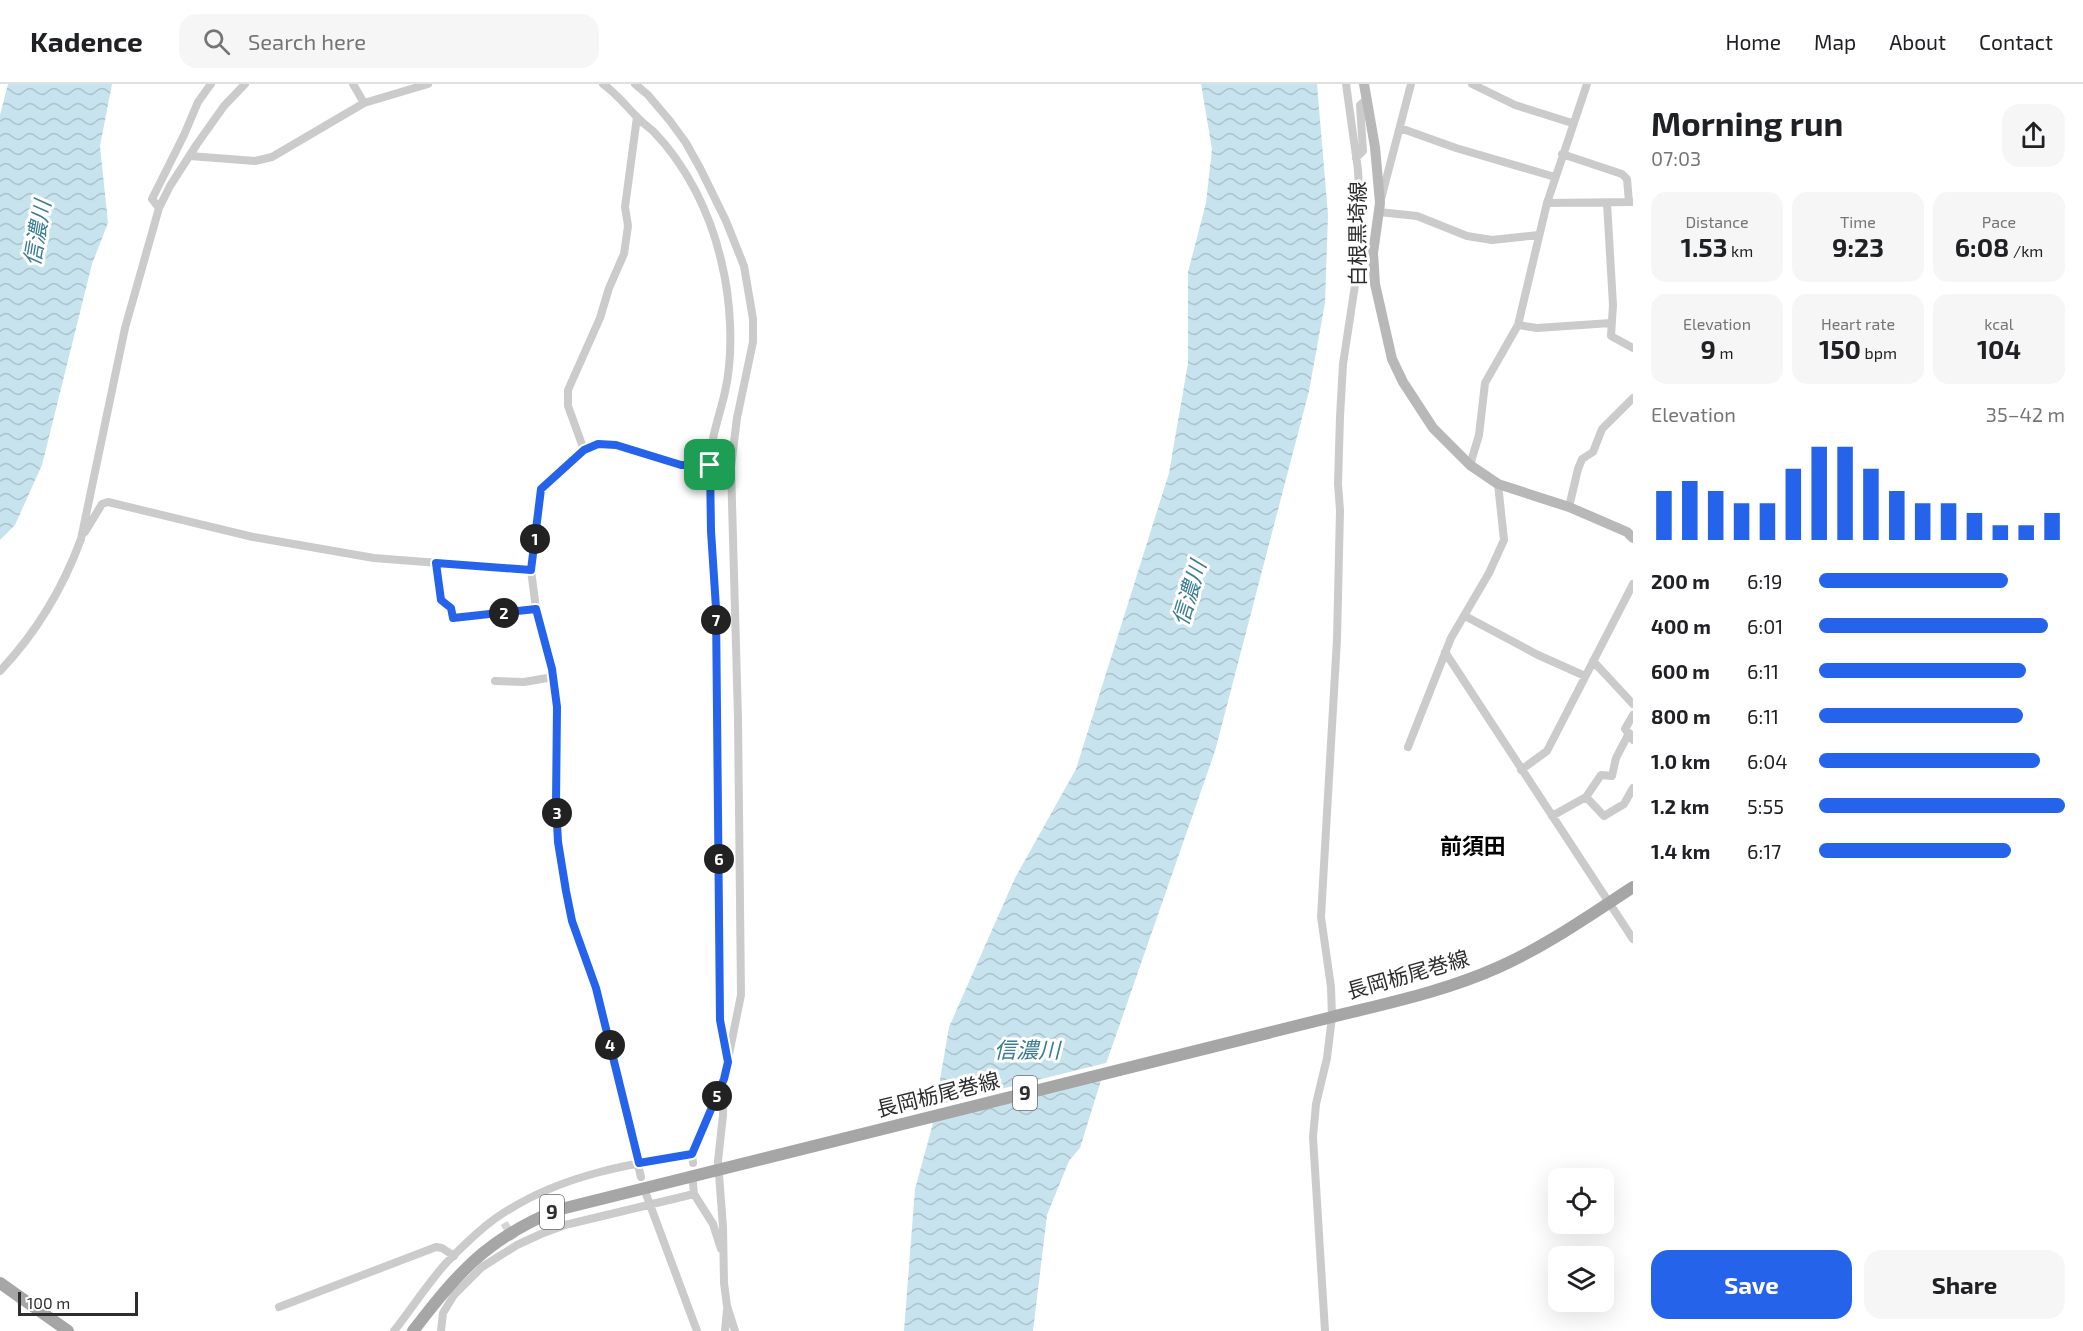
<!DOCTYPE html>
<meta charset="utf-8">
<style>
:root{--surface:#fff;--page:#f6f6f6;--text:#202124;--muted:#757577;--line:#e0e0e0;--accent:#2563eb}
body{margin:0;font-family:"Exo 2","Noto Sans JP",sans-serif;background:var(--page);color:var(--text);height:100vh;display:flex;flex-direction:column;font-size:22px;white-space:nowrap}
*{box-sizing:border-box;margin:0}
p{font-size:20px;color:var(--muted)}
.icon{flex:none;width:33px;height:33px;fill:none;stroke:currentColor;stroke-width:2;stroke-linecap:round;stroke-linejoin:round}
.map{position:relative;flex:1;overflow:hidden}
.sheet{display:flex;flex-direction:column;background:var(--surface);width:450px}
.sheet>*{flex:none}
.controls{position:absolute;left:1548px;top:1084px;display:grid;gap:12px}
.controls a{display:grid;place-items:center;width:66px;height:66px;border-radius:12px;background:var(--surface);box-shadow:0 6px 24px #0002;font-size:30px}
.scale{position:absolute;left:18px;bottom:15px;width:120px;box-sizing:border-box;padding-left:6px;border:3px solid #2e2e2e;border-top:0;font-size:16px;line-height:21px;white-space:nowrap;color:#2e2e2e;-webkit-text-stroke:4px #fff;paint-order:stroke}
.pin{position:absolute;display:grid;place-items:center;width:51px;height:51px;color:#fff;margin:-26px;border-radius:12px;box-shadow:0 3px 9px #0006}
.km{position:absolute;width:30px;height:30px;margin:-15px;border-radius:50%;background:#222;color:#fff;font-size:16px;line-height:30px;text-align:center}
.round{display:grid;place-items:center;flex:none;width:63px;height:63px;border-radius:18px;background:var(--page)}
.headline{display:flex;align-items:center;justify-content:space-between;height:102px;padding:0 18px}
h1{font-size:33px;font-weight:700;line-height:45px}
.metrics{display:grid;grid-template-columns:repeat(3,1fr);gap:9px;height:102px;padding:6px 18px}
.metrics div{display:grid;align-content:center;border-radius:15px;background:var(--page);text-align:center}
.metrics b{font-size:26px;font-weight:700}
.metrics small{font-size:16px;font-weight:400}
.metrics p{font-size:16px}
.chart{height:168px;padding:12px 18px}
.chart p{display:flex;justify-content:space-between}
.chart svg{width:100%;height:108px;margin-top:6px;stroke:var(--accent);stroke-width:6}
.action{display:flex;gap:12px;margin-top:auto;padding:12px 18px}
.action a{flex:1;height:69px;border-radius:18px;background:var(--accent);color:#fff;font-size:24px;font-weight:700;line-height:69px;text-align:center}
.action a+a{background:var(--page);color:var(--text)}
ul{padding:0 18px;list-style:none;font-size:20px}
li{display:grid;grid-template-columns:96px 72px 1fr;align-items:center;height:45px}
li i{height:15px;border-radius:8px;background:var(--accent)}
header{display:flex;align-items:center;gap:36px;box-sizing:border-box;height:84px;padding:0 30px;background:var(--surface);border-bottom:2px solid var(--line)}
header strong{font-size:28px}
nav{display:flex;gap:33px;margin-inline-start:auto;font-size:21px}
.search{width:420px;height:54px;background:var(--page);display:flex;align-items:center;gap:15px;box-sizing:border-box;padding:0 21px;border-radius:18px;color:var(--muted);font-size:22px}
main{display:flex;flex:1;min-height:0}
.map>svg:first-child{display:block}
.water{fill:url(#water-waves)}
.pier{fill:#fff}
.lines{fill:none;stroke-linecap:round;stroke-linejoin:round}
.street-tunnel{stroke:#d5d5d5;stroke-width:8;stroke-dasharray:8 4;stroke-linecap:butt}
.street{stroke:#cbcbcb;stroke-width:8}
.secondary{stroke:#b8b8b8;stroke-width:10}
.primary{stroke:#a6a6a6;stroke-width:12}
.route-casing{stroke:#fff;stroke-width:12}
.route{stroke:#2563eb;stroke-width:8}
.labels{text-anchor:middle;stroke-width:6;stroke-linejoin:round;paint-order:stroke}
.shield{fill:#fff;stroke:#6d6d6d;stroke-width:1.5}
.shield-label{font-size:20px;font-weight:bold;fill:#2e2e2e}
.street-label{font-size:21px;fill:#2e2e2e;stroke:#fff}
.water-label{font-size:22px;font-style:italic;fill:#3a7d93;stroke:#fff}
.neighbourhood-label{font-size:22px;font-weight:bold;fill:#000;stroke:#fff}
</style>
<header>
<strong>Kadence</strong>
<div class="search"><svg class="icon" aria-label="search" viewBox="0 0 24 24"><circle cx="10" cy="10" r="6"/><path d="M15 15l6 6"/></svg>Search here</div>
<nav><a>Home</a><a>Map</a><a>About</a><a>Contact</a></nav>
</header>
<main>
<div class="map">
<svg width="1633" height="1247" viewBox="0 0 1633 1247">
<defs>
<pattern id="water-waves" width="16" height="10" patternUnits="userSpaceOnUse" patternTransform="scale(1.5)"><rect width="16" height="10" fill="#c7e3ed"/><path d="M0 5q4-4 8 0t8 0" fill="none" stroke="#abc3cc"/></pattern>
</defs>
<rect width="100%" height="100%" fill="#fff"/>
<!-- water -->
<path class="water" d="M8 0H112L100 62 108 139 92 180 42 381 15 441 0 456V31Z
M1201 0H1317L1328 131 1325 219 1309 307 1215 667 1107 977 1080 1064 1069 1077 1047 1131 1033 1247H904L915 1105 932 1043 949 943 1015 794 1076 685 1169 389 1188 279V188L1206 119 1212 65Z"/>
<!-- pier -->
<path class="pier" d="M1110 978 1105 994 930 1038 933 1022Z"/>
<g class="lines">
<!-- street-tunnel -->
<path class="street-tunnel" d="M504 1139 514 1155"/>
<!-- street -->
<path class="street" d="M353 0 364 19
M603 0C617 10 626 22 638 34 643 39 648 43 653 47 687 82 710 129 721 176 731 216 734 268 725 308 719 334 711 352 710 380 708 429 715 478 716 527 718 664 719 800 720 936L727 973
M635 0 648 11 670 37 686 59 701 86 726 137 744 182 753 235V258L737 334 731 383 738 634 741 911 724 995 723 1031 718 1077 723 1143 724 1199 727 1222 735 1247
M1472 0 1515 21 1572 39
M1400 44 1456 64 1555 93
M1562 70 1622 90 1627 95 1629 118
M190 72 255 77 272 73 364 19 428 0
M1356 74 1363 67 1360 21 1367 15
M1381 115 1411 0
M1547 119 1632 118
M1607 119 1613 221 1611 252 1633 264
M159 124 152 115 184 51 198 18 211 0
M1379 128 1417 132 1467 152 1492 156 1539 151
M1518 241 1537 244 1611 239
M584 366 568 322V306L600 234 609 204 624 170 628 142 625 123 637 33
M1470 381 1479 351 1485 299 1518 241 1547 119 1587 0
M1569 423 1578 385 1582 375 1593 368 1602 345 1633 314
M85 448 102 420 108 418 253 453 374 474 531 486
M436 479 441 516 451 524 453 534 536 525
M1465 532 1538 571 1585 592
M1445 568 1633 855
M1593 577 1633 620
M0 587C36 549 63 504 81 455L125 244 159 124 170 102 197 60 224 22 245 0
M495 597 524 598 553 593
M1633 631 1625 645 1633 656
M1408 663 1451 554 1489 489 1504 456 1498 400
M1521 686 1547 667 1633 500
M1586 713 1604 732 1624 720 1633 704
M1552 732 1586 713 1601 691 1612 692 1616 674 1629 649
M693 1079 692 1070 722 999
M641 1093 596 904 572 837 558 758 556 720 557 623 552 585 536 525 531 486 541 405 584 366 598 360 616 361 681 381H710
M693 1099 694 1110 713 1140 721 1165
M646 1110 697 1247
M279 1223 436 1163 442 1164 454 1172
M394 1247C412 1224 428 1199 447 1178 466 1159 487 1138 510 1125 565 1091 629 1080 692 1070
M441 1247 443 1229 454 1211 482 1183 517 1161 541 1150 565 1141 694 1110
M725 1247 727 1226
M1325 1247 1313 1053 1316 1020 1327 974 1332 933 1331 903 1321 833 1337 555 1340 426 1338 400 1340 333 1343 280 1362 155 1358 86 1346 0"/>
<!-- secondary -->
<path class="secondary" d="M1364 0 1375 63 1380 119 1373 169 1375 200 1392 275 1403 298 1433 344 1470 381 1498 400 1569 423 1627 448 1633 454"/>
<!-- primary -->
<path class="primary" d="M0 1199 68 1247
M413 1247C458 1189 486 1155 557 1126L1332 933C1388 919 1446 907 1499 883 1546 862 1590 831 1633 803"/>
</g>
<g class="lines">
<defs>
<path id="route" d="M598 360 616 361 681 381H710L711 447 716 524 720 936 728 978 724 995 692 1070 639 1079 596 904 572 837 566 807 558 758 556 720 557 623 552 585 536 525 453 534 451 524 441 516 436 479 531 486 541 405 584 366Z"/>
</defs>
<!-- route casing -->
<use href="#route" class="route-casing"/>
<!-- route -->
<use href="#route" class="route"/>
</g>
<g class="labels">
<!-- shield labels -->
<g class="shield">
<rect x="1013" y="992" width="24" height="34" rx="4.5"/>
<rect x="540" y="1111" width="24" height="34" rx="4.5"/>
</g>
<g class="shield-label">
<text x="1025" y="1016">9</text>
<text x="552" y="1135">9</text>
</g>
<!-- street labels -->
<g class="street-label">
<text transform="translate(1358 150) rotate(-90)" y="7">白根黒埼線</text>
<text transform="translate(1408 891) rotate(-16)" y="7">長岡栃尾巻線</text>
<text transform="translate(938 1011) rotate(-14)" y="7">長岡栃尾巻線</text>
</g>
<!-- water labels -->
<g class="water-label">
<text transform="translate(37 149) rotate(-80)" y="8">信濃川</text>
<text transform="translate(1189 509) rotate(-73)" y="8">信濃川</text>
<text x="1027" y="974">信濃川</text>
</g>
<!-- neighbourhood labels -->
<g class="neighbourhood-label">
<text x="1473" y="770">前須田</text>
</g>
</g>
</svg>
<div class="controls">
<a><svg class="icon" aria-label="locate" viewBox="0 0 24 24"><circle cx="12" cy="12" r="6"/><path d="M12 2v4M12 18v4M2 12h4M18 12h4"/></svg></a>
<a><svg class="icon" aria-label="layers" viewBox="0 0 24 24"><path d="M12 4l9 5-9 5-9-5zM3 14l9 5 9-5"/></svg></a>
</div>
<div class="scale">100 m</div>
<div class="pin" style="left:710px;top:381px;background:#1e9e55"><svg class="icon" aria-label="arrive" viewBox="0 0 24 24"><path d="M6 21V4h12l-3 4 3 4H6"/></svg></div>
<b class="km" style="left:535px;top:455px">1</b>
<b class="km" style="left:504px;top:529px">2</b>
<b class="km" style="left:557px;top:729px">3</b>
<b class="km" style="left:610px;top:961px">4</b>
<b class="km" style="left:717px;top:1012px">5</b>
<b class="km" style="left:719px;top:775px">6</b>
<b class="km" style="left:716px;top:536px">7</b>
</div>
<section class="sheet">
<div class="headline"><div><h1>Morning run</h1><p>07:03</p></div><a class="round"><svg class="icon" aria-label="share" viewBox="0 0 24 24"><path d="M12 15V3M7 8l5-5 5 5M5 13v7h14v-7"/></svg></a></div>
<div class="metrics">
<div><p>Distance</p><b>1.53<small> km</small></b></div>
<div><p>Time</p><b>9:23</b></div>
<div><p>Pace</p><b>6:08<small> /km</small></b></div>
</div>
<div class="metrics">
<div><p>Elevation</p><b>9<small> m</small></b></div>
<div><p>Heart rate</p><b>150<small> bpm</small></b></div>
<div><p>kcal</p><b>104</b></div>
</div>
<div class="chart"><p><span>Elevation</span>35–42 m</p>
<svg viewBox="0 0 160 44" preserveAspectRatio="none"><path d="M5 44V24M15 44V20M25 44V24M35 44V29M45 44V29M55 44V15M65 44V6M75 44V6M85 44V15M95 44V24M105 44V29M115 44V29M125 44V33M135 44V38M145 44V38M155 44V33"/></svg>
</div>
<ul>
<li><b>200 m</b>6:19<i style="width:77%"></i></li>
<li><b>400 m</b>6:01<i style="width:93%"></i></li>
<li><b>600 m</b>6:11<i style="width:84%"></i></li>
<li><b>800 m</b>6:11<i style="width:83%"></i></li>
<li><b>1.0 km</b>6:04<i style="width:90%"></i></li>
<li><b>1.2 km</b>5:55<i style="width:100%"></i></li>
<li><b>1.4 km</b>6:17<i style="width:78%"></i></li>
</ul>
<div class="action"><a>Save</a><a>Share</a></div>
</section>
</main>
